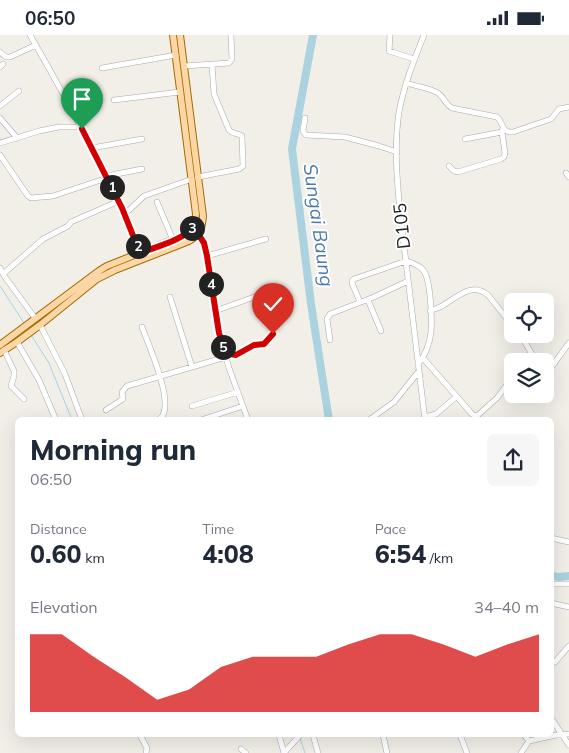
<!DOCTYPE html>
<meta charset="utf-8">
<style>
:root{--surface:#fff;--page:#f6f6f7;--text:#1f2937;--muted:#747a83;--accent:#d40000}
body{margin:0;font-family:Mulish,sans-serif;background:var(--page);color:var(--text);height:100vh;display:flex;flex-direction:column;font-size:19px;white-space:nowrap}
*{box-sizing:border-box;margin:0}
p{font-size:16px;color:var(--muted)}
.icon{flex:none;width:28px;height:28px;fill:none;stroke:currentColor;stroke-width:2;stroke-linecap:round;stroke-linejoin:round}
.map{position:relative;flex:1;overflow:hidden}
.details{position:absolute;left:15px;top:382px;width:539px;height:320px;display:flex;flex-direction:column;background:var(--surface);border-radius:8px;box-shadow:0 5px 20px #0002}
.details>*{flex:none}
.fabs{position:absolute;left:504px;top:258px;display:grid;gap:10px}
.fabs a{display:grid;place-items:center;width:50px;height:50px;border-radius:8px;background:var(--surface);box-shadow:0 5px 20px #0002;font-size:25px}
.pin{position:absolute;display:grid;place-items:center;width:42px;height:42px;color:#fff;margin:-51px -21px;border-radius:50% 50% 50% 0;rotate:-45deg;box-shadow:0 0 5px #0007}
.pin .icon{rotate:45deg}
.km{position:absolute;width:25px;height:25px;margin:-12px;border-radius:50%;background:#222;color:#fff;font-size:14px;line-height:25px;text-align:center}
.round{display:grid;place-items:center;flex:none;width:52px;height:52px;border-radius:8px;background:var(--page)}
.overview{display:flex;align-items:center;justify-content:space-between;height:85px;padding:0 15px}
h1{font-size:28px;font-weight:800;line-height:38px}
.stats{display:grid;grid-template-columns:repeat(3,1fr);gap:8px;height:85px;padding:5px 15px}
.stats div{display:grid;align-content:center}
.stats b{font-size:25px;font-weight:800}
.stats small{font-size:14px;font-weight:400}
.stats p{font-size:14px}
.chart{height:140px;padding:10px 15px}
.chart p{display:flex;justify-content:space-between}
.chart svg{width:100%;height:90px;margin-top:5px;fill:var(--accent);opacity:.7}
.status{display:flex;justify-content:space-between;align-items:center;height:35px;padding:0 25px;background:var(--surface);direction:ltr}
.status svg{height:14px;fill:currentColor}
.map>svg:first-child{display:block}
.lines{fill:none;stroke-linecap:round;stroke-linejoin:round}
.stream{stroke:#aad3df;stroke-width:1}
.river{stroke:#aad3df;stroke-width:8}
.minor-casing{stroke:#a9a9a9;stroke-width:6}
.major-casing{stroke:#a06b00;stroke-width:8}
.minor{stroke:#fff;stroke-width:5}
.major{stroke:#fcd6a4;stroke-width:6}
.route-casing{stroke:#fff;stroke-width:10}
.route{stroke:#d40000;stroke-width:6}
.labels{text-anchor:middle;stroke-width:4;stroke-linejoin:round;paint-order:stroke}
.street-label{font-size:18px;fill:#222;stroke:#fff}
.water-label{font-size:19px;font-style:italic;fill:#4a7aab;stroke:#fff}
</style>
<div class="status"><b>06:50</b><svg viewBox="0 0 49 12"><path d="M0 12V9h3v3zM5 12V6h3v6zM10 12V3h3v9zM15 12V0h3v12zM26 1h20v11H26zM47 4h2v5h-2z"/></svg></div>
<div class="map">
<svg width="569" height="718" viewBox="0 0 569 718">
<rect width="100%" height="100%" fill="#f2efe9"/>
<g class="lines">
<!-- stream -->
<path class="stream" d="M0 251 24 288
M31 300 49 328 72 385
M300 703 305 718"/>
<!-- river -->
<path class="river" d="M313 0 292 114 311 269 329 385
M551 540 558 542 569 541"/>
<defs>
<path id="minor" d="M30 0C53 40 75 80 96 121 112 153 128 184 140 218
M390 0 389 16 414 24
M424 0C414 25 404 50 399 77 394 110 397 145 400 177L425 385
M0 17 6 22H10L36 10
M184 31 229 28 232 24 231 0
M0 32 3 29
M102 33 176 20
M406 48C415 51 430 53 438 58 444 62 445 69 452 73L497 82C504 88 501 98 513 97L551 84 559 74 569 72
M114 65 180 57
M0 71 19 56
M0 83 17 103
M305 83 303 96 306 100 345 102 379 111 397 117
M465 104 502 97
M0 108 39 96 59 92H81
M92 113 142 104
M0 120 28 161 31 163 53 161 107 143
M449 131 454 136 458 137 501 124 504 122 505 118 502 97 503 93
M566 138 569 142
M106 141 142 134
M198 142 239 134 243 131 242 101C238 98 232 99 229 95L214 59 212 29
M157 167 173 205
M125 179 144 161 192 144
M197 196 204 208 207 221 219 298 229 333 248 385
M207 221 266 204
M0 233 5 242 35 283
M3 239 43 204 68 191 71 187 119 166
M170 262 192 332
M368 265 381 296
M360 267 352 248V246L354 244 406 226C412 228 419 230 423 235 431 244 432 284 431 297 430 308 425 321 418 329
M215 276 257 261 260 262
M430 276C434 274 438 273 442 271 456 263 472 246 488 260L512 290
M40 290 65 339 82 385
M142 292C149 311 172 362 163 380 162 383 160 383 158 385
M520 299 536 326
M330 305 327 284 330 279 374 262 408 246
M17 307 39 345 56 385
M4 315 14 336V341L11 351 24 364
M225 319 237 320 254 310 263 309 273 299
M423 323 472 379 475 381 478 380 497 363 512 343
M545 341 569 308
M192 371 238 357
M106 375 123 364 122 357 127 351 226 322
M425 382 436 379 456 362
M201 385 243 371
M369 385 394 367 419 336
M551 503 569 507
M551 549H569
M551 568 569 572
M555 627 569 611
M551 683 569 710
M140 700 147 713 146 718
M279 700 284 718
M313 700 318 718
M383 700 387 718
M460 700 467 718
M524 700 529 706 556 700 569 699
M241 714 246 718
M284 718 300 700
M521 718 529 706"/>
<path id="major" d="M0 310 99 236 107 231 185 200C193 194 196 188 196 179L173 0
M0 318 17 307 40 290 97 244 115 235 189 206C200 199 202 194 203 181L180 0"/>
</defs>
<!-- minor casing -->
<use href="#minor" class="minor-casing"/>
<!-- major casing -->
<use href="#major" class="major-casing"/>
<!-- minor -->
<use href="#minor" class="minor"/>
<!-- major -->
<use href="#major" class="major"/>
</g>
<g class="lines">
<defs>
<path id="route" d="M82 94 122 173 140 218C155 212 185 205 193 191L204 208 207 221 219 298 225 318 236 320 254 310 264 309 273 299"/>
</defs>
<!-- route casing -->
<use href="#route" class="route-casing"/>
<!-- route -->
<use href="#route" class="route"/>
</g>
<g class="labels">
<!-- street labels -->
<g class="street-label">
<text transform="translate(402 191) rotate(-96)" y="6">D105</text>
</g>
<!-- water labels -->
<g class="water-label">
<text transform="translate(319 190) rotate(82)" y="7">Sungai Baung</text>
</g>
</g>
</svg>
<div class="fabs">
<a><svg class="icon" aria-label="locate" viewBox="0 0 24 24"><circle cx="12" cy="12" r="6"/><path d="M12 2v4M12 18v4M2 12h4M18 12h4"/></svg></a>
<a><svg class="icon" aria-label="layers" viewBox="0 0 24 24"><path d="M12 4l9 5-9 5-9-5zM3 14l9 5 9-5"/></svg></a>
</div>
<div class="pin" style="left:82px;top:94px;background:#1e9e55"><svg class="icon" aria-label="arrive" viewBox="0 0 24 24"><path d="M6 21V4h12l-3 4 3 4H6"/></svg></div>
<div class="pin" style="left:273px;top:299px;background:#d93025"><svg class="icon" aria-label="check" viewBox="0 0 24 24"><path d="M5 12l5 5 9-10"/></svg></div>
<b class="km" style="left:112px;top:152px">1</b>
<b class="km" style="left:138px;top:211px">2</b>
<b class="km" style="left:192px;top:193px">3</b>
<b class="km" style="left:211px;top:249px">4</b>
<b class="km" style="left:223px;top:312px">5</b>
<section class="details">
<div class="overview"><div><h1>Morning run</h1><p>06:50</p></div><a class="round"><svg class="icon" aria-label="share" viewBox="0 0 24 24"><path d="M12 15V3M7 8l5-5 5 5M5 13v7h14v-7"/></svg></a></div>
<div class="stats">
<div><p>Distance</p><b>0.60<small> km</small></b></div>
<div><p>Time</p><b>4:08</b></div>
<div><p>Pace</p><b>6:54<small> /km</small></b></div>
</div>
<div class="chart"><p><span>Elevation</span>34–40 m</p>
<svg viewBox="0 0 160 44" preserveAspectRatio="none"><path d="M0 44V6L10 6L20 17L30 27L40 38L50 33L60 22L70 17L80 17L90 17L100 11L110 6L120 6L130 11L140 17L150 11L160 6V44z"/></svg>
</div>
</section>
</div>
